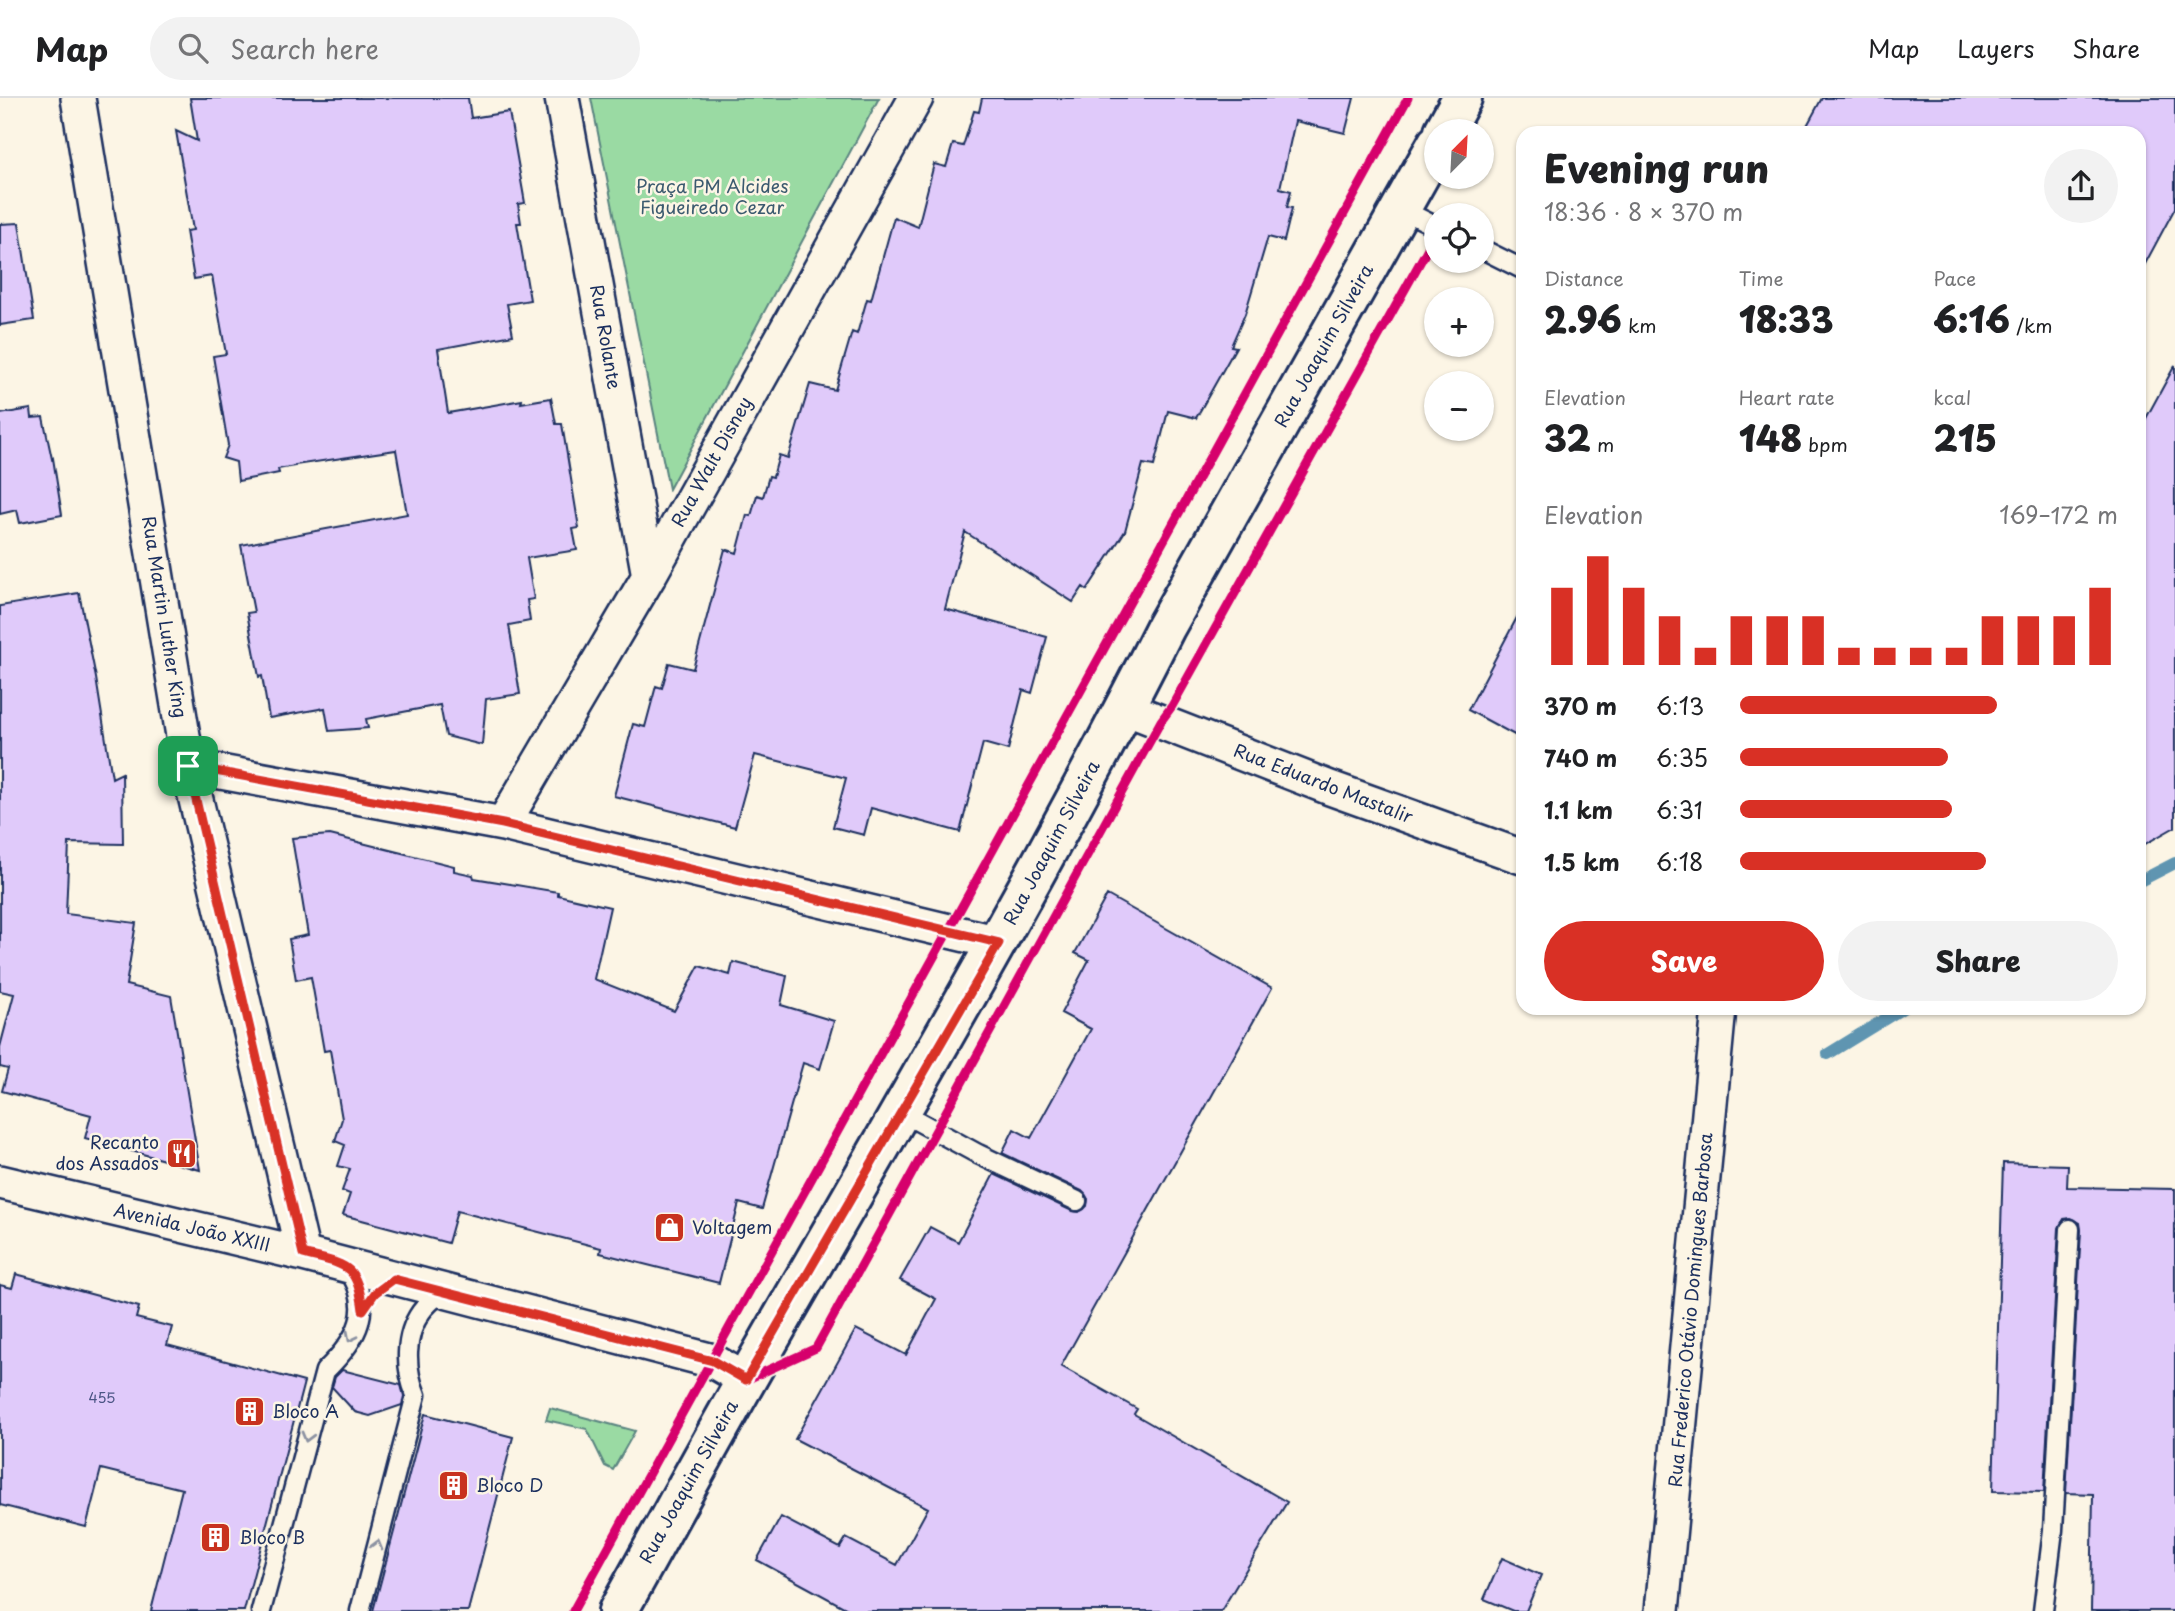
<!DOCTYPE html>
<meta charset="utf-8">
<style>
:root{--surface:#fff;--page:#f2f2f2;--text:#202124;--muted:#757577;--line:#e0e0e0;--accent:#d93025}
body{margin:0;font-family:"Playpen Sans",sans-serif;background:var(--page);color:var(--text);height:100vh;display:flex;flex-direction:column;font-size:26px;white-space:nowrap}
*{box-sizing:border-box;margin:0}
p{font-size:23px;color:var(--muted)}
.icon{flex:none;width:38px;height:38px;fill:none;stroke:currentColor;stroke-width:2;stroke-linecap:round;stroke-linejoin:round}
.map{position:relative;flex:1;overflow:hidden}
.drawer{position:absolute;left:1516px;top:28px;width:630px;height:889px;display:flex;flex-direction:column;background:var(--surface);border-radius:21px;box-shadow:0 2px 5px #0004}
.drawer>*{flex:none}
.needle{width:46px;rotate:24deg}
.controls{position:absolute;left:1424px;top:21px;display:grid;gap:14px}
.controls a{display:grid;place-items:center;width:70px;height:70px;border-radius:50%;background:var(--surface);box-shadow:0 2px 5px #0004;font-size:35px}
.pin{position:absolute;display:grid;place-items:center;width:60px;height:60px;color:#fff;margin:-30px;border-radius:14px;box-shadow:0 4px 10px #0006}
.round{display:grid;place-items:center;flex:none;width:74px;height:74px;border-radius:37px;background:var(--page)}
.head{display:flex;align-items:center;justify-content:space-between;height:119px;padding:0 28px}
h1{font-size:38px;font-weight:800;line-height:52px}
.stats{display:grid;grid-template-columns:repeat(3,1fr);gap:10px;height:119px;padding:7px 28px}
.stats div{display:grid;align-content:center}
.stats b{font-size:35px;font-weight:800}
.stats small{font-size:19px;font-weight:400}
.stats p{font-size:19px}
.chart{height:196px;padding:14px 28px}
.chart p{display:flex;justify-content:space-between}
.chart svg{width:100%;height:126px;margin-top:7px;stroke:var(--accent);stroke-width:6}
.primary-button{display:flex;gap:14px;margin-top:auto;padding:14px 28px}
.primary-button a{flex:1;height:80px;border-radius:42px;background:var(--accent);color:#fff;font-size:28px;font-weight:800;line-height:80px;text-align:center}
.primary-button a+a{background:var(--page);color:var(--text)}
ul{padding:0 28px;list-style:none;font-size:23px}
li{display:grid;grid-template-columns:112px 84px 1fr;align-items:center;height:52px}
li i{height:18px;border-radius:9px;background:var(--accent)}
header{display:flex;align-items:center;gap:42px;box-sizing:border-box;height:98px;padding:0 35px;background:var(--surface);border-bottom:2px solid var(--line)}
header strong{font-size:33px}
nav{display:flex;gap:38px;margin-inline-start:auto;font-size:24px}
.search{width:490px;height:63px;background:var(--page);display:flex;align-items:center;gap:18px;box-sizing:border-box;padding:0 24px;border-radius:38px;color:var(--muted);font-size:26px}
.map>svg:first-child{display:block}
.green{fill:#9adaa3;stroke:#5a8480;stroke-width:2}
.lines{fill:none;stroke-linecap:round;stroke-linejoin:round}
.stream{stroke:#5e95b1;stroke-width:12}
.building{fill:#e0cafa;stroke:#1b2f5e;stroke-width:2}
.service-casing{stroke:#1b2f5e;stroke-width:23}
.minor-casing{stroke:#1b2f5e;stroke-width:38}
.tertiary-casing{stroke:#1b2f5e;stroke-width:44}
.service{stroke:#fcf5e5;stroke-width:18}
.minor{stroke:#fcf5e5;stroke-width:33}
.tertiary{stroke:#fcf5e5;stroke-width:38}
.cycleway-casing{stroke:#fcf5e5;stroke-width:13}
.cycleway{stroke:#d6006c;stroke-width:9}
.oneway{stroke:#8c92a2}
.route-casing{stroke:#fff;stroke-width:14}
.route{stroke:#d93025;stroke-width:9}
.labels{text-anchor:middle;stroke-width:5;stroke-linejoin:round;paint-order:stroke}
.number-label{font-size:14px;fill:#4c5685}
.park-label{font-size:18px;fill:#3b5a6f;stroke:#fcf5e5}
.street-label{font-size:18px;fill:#1b2f5e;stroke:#fcf5e5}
.poi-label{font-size:18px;fill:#1b2f5e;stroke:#fcf5e5;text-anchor:start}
</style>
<header>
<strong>Map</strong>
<div class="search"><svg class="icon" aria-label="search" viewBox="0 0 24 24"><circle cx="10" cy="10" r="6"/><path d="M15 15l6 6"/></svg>Search here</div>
<nav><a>Map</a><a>Layers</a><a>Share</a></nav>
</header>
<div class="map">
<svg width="2175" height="1513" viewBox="0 0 2175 1513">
<rect width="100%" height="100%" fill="#fcf5e5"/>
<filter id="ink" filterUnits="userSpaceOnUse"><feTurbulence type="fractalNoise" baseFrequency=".0143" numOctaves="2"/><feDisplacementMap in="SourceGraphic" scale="14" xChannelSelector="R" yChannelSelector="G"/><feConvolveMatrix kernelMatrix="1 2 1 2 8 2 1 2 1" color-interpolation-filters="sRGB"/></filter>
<g filter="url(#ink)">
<!-- green -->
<path class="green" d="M591 0H879L669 391Z
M550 1310 635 1333 613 1372 605 1368 587 1331 546 1322Z"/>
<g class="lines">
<!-- stream -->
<path class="stream" d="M2138 784 2175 765
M1828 956 1903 910"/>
</g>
<!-- building -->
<path class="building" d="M190 0H468L471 20 509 14 525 105 518 106 521 125H517L530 202 507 206 513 237 438 251 448 315 522 302 521 305 551 300 556 326H562L579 430 573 431 577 452 527 460 534 501 527 502 530 523 509 527 520 596 486 601 482 647 446 638 440 607 366 621 368 630 329 633 325 610 269 620 262 578 259 579 247 515 254 514 241 447 407 416 396 352 295 367V368L278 371 279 375 238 383 236 364 223 360 228 347 213 258 226 256 212 178 194 181 186 133 193 132 176 33 197 43Z
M982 0H1354L1345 35 1295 23 1280 90 1291 93 1287 109 1292 110 1284 143 1268 139 1245 216 1231 248 1236 249 1196 320 1168 313 1154 368 1143 366 1125 433 1087 492 1083 489 1073 504 965 434 945 511 1047 539 1032 595 1023 592 1008 652 983 645 960 734 871 710 864 737 833 729 846 680 755 657 735 729 614 698 633 626 645 629 656 588 662 590 669 565 693 571 725 451 737 455 747 417 751 418 757 397 763 399 769 378 773 379 779 357 788 360 810 286 835 292 852 234 857 236 867 201 871 202 894 119 918 129 934 66 946 69 953 46 963 48 974 13 979 14Z
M1822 0H2175V110L2138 179V35H1803Z
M19 125 34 222 0 227V126Z
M2175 267V729L2138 750V335Z
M31 311 32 320 43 319 52 361 53 360 62 417 20 425 17 412 0 416V316Z
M79 495 96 580 112 680 122 675 123 746 69 745 66 816 136 825 126 887 171 898 200 1072 85 1040 91 1017 2 993 8 971 0 969V949L14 896 0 893V508Z
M1522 510V641L1468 612Z
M330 737 454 768V773L473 777 474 780 558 794V797L610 809 594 881 674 913 699 868 730 877 733 864 787 878 781 907 834 923 820 971 803 965 762 1111 739 1105 719 1185 600 1155 601 1150 457 1113 448 1145 343 1117 350 1096 342 1093 350 1071 338 1068 345 1047 335 1043 342 1021 330 952 324 953 311 879 296 882 289 841 308 837 292 740Z
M1107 797 1272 890 1061 1268 1137 1311 1134 1316 1287 1404 1221 1513H851L757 1462 781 1419 840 1450 846 1440 897 1467 928 1410 795 1341 856 1231 906 1257 936 1201 900 1182 930 1129 958 1144 994 1076 1072 1113 1079 1114 1087 1108 1088 1101 1082 1093 1002 1055 1014 1031 1031 1040 1091 931 1061 915 1089 862 1075 855Z
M2003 1065 2068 1067 2067 1089 2175 1091V1513H2091L2093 1396 2066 1395 2081 1132 2080 1125 2071 1120 2064 1121 2059 1130 2044 1394 1993 1393Z
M16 1176 139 1209 136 1220 172 1229 167 1247 304 1284 244 1513H151L182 1391 101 1371 86 1429 0 1407V1187L12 1190Z
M342 1272 401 1287 404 1298 402 1307 370 1318 355 1314 332 1289 335 1279Z
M425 1316 513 1339 468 1513H373Z
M1502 1460 1541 1477 1526 1513H1513L1484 1501Z"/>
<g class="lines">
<defs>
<path id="service" d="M1401 111 1437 129
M1482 151 1522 171
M901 1014 978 1056 1077 1103
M261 1513 325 1273C358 1241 376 1210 346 1168
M360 1513 416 1297C405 1271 404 1238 421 1214 426 1207 434 1200 441 1194
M2043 1513 2053 1432 2070 1131"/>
<path id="minor" d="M78 0 188 668 303 1156
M562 0 649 478
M1125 610 1330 690 1522 759
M188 668 503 726 999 845
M503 726 649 478 916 0
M0 1084 303 1156 713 1263 746 1282
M1662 1513 1719 910"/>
<path id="tertiary" d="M1444 33 1462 0
M618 1513C661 1436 703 1358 747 1281 889 1032 1036 786 1165 530L1437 46"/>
</defs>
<!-- service casing -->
<use href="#service" class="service-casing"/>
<!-- minor casing -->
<use href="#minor" class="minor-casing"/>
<!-- tertiary casing -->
<use href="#tertiary" class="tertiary-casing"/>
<!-- service -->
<use href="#service" class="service"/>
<!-- minor -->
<use href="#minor" class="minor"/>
<!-- tertiary -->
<use href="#tertiary" class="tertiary"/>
<defs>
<path id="cycleway" d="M713 1263 746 1282 816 1250 1161 623 1172 608 1437 134
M573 1513 1408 0"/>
</defs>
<!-- cycleway casing -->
<use href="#cycleway" class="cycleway-casing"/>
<!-- cycleway -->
<use href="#cycleway" class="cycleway"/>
</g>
<!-- one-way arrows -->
<defs><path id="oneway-chevron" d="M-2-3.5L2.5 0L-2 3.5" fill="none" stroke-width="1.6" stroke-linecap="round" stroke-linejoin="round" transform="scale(1.75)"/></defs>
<g class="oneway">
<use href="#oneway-chevron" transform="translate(351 1239) rotate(117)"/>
<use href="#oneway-chevron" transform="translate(307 1339) rotate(105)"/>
<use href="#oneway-chevron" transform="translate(377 1447) rotate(-75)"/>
</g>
</g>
<g class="lines" filter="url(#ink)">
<defs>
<path id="route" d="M188 668 503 726 999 845 746 1282 713 1263 394 1181 375 1195 363 1212C357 1163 344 1167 303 1156Z"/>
</defs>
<!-- route casing -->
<use href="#route" class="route-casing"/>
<!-- route -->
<use href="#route" class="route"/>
</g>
<!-- icons -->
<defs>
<symbol id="restaurant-square" viewBox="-11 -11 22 22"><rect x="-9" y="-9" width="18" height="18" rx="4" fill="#c8321e" stroke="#fcf5e5"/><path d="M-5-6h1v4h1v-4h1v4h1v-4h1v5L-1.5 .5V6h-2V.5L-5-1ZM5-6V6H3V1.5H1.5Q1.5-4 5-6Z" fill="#fff"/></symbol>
<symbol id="shop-square" viewBox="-11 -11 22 22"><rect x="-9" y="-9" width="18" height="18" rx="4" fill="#c8321e" stroke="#fcf5e5"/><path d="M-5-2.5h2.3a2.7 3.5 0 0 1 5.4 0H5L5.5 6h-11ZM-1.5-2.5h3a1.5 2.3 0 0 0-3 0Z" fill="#fff"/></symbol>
<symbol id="building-square" viewBox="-11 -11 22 22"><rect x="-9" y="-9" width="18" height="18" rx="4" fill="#c8321e" stroke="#fcf5e5"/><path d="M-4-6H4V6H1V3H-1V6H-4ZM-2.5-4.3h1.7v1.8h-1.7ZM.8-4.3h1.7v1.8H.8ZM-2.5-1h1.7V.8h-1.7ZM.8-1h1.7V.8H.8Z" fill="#fff"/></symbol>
</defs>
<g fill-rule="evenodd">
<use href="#restaurant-square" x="164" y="1038" width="35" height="35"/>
<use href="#shop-square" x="652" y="1112" width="35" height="35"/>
<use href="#building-square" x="232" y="1296" width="35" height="35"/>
<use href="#building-square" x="436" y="1370" width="35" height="35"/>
<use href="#building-square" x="198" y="1422" width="35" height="35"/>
</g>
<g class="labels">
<!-- number labels -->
<g class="number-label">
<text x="102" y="1305">455</text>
</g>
<!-- park labels -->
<g class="park-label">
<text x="712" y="95">Praça PM Alcides<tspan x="712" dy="21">Figueiredo Cezar</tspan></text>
</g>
<!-- street labels -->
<g class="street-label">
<text transform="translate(605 239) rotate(80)" y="6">Rua Rolante</text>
<text transform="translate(1324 248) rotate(-61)" y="6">Rua Joaquim Silveira</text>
<text transform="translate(712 364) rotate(-61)" y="6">Rua Walt Disney</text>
<text transform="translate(164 519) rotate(81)" y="6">Rua Martin Luther King</text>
<text transform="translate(1323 686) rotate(21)" y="6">Rua Eduardo Mastalir</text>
<text transform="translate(1052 745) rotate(-62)" y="6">Rua Joaquim Silveira</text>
<text transform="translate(192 1130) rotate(13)" y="6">Avenida João XXIII</text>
<text transform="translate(1691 1212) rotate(-85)" y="6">Rua Frederico Otávio Domingues Barbosa</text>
<text transform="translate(689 1384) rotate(-61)" y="6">Rua Joaquim Silveira</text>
</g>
<!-- poi labels -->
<g class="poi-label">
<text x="159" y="1051" text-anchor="end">Recanto<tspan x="159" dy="21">dos Assados</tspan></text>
<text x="692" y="1136">Voltagem</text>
<text x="272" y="1320">Bloco A</text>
<text x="476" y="1394">Bloco D</text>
<text x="239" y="1446">Bloco B</text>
</g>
</g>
</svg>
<div class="controls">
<a><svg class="needle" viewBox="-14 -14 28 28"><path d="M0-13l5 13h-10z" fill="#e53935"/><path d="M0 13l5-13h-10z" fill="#757577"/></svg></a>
<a><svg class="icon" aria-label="locate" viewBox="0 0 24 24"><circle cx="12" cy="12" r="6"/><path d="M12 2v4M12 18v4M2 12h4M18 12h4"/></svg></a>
<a>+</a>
<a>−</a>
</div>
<div class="pin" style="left:188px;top:668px;background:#1e9e55"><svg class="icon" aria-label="arrive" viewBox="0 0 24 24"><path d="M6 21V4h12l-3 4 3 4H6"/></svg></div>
<section class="drawer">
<div class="head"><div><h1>Evening run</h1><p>18:36 · 8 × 370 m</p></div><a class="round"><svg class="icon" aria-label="share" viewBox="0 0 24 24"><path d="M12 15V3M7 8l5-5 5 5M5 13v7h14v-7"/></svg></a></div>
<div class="stats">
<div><p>Distance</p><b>2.96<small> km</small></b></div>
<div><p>Time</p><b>18:33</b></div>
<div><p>Pace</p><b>6:16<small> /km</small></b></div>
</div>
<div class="stats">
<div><p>Elevation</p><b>32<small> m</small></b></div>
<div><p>Heart rate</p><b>148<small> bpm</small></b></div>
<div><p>kcal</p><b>215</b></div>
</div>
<div class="chart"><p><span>Elevation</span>169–172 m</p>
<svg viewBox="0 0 160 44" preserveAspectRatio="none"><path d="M5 44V17M15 44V6M25 44V17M35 44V27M45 44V38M55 44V27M65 44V27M75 44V27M85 44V38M95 44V38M105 44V38M115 44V38M125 44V27M135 44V27M145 44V27M155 44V17"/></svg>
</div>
<ul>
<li><b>370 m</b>6:13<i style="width:68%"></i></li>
<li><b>740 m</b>6:35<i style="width:55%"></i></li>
<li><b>1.1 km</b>6:31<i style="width:56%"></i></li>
<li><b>1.5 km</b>6:18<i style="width:65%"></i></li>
</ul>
<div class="primary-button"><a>Save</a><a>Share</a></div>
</section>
</div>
